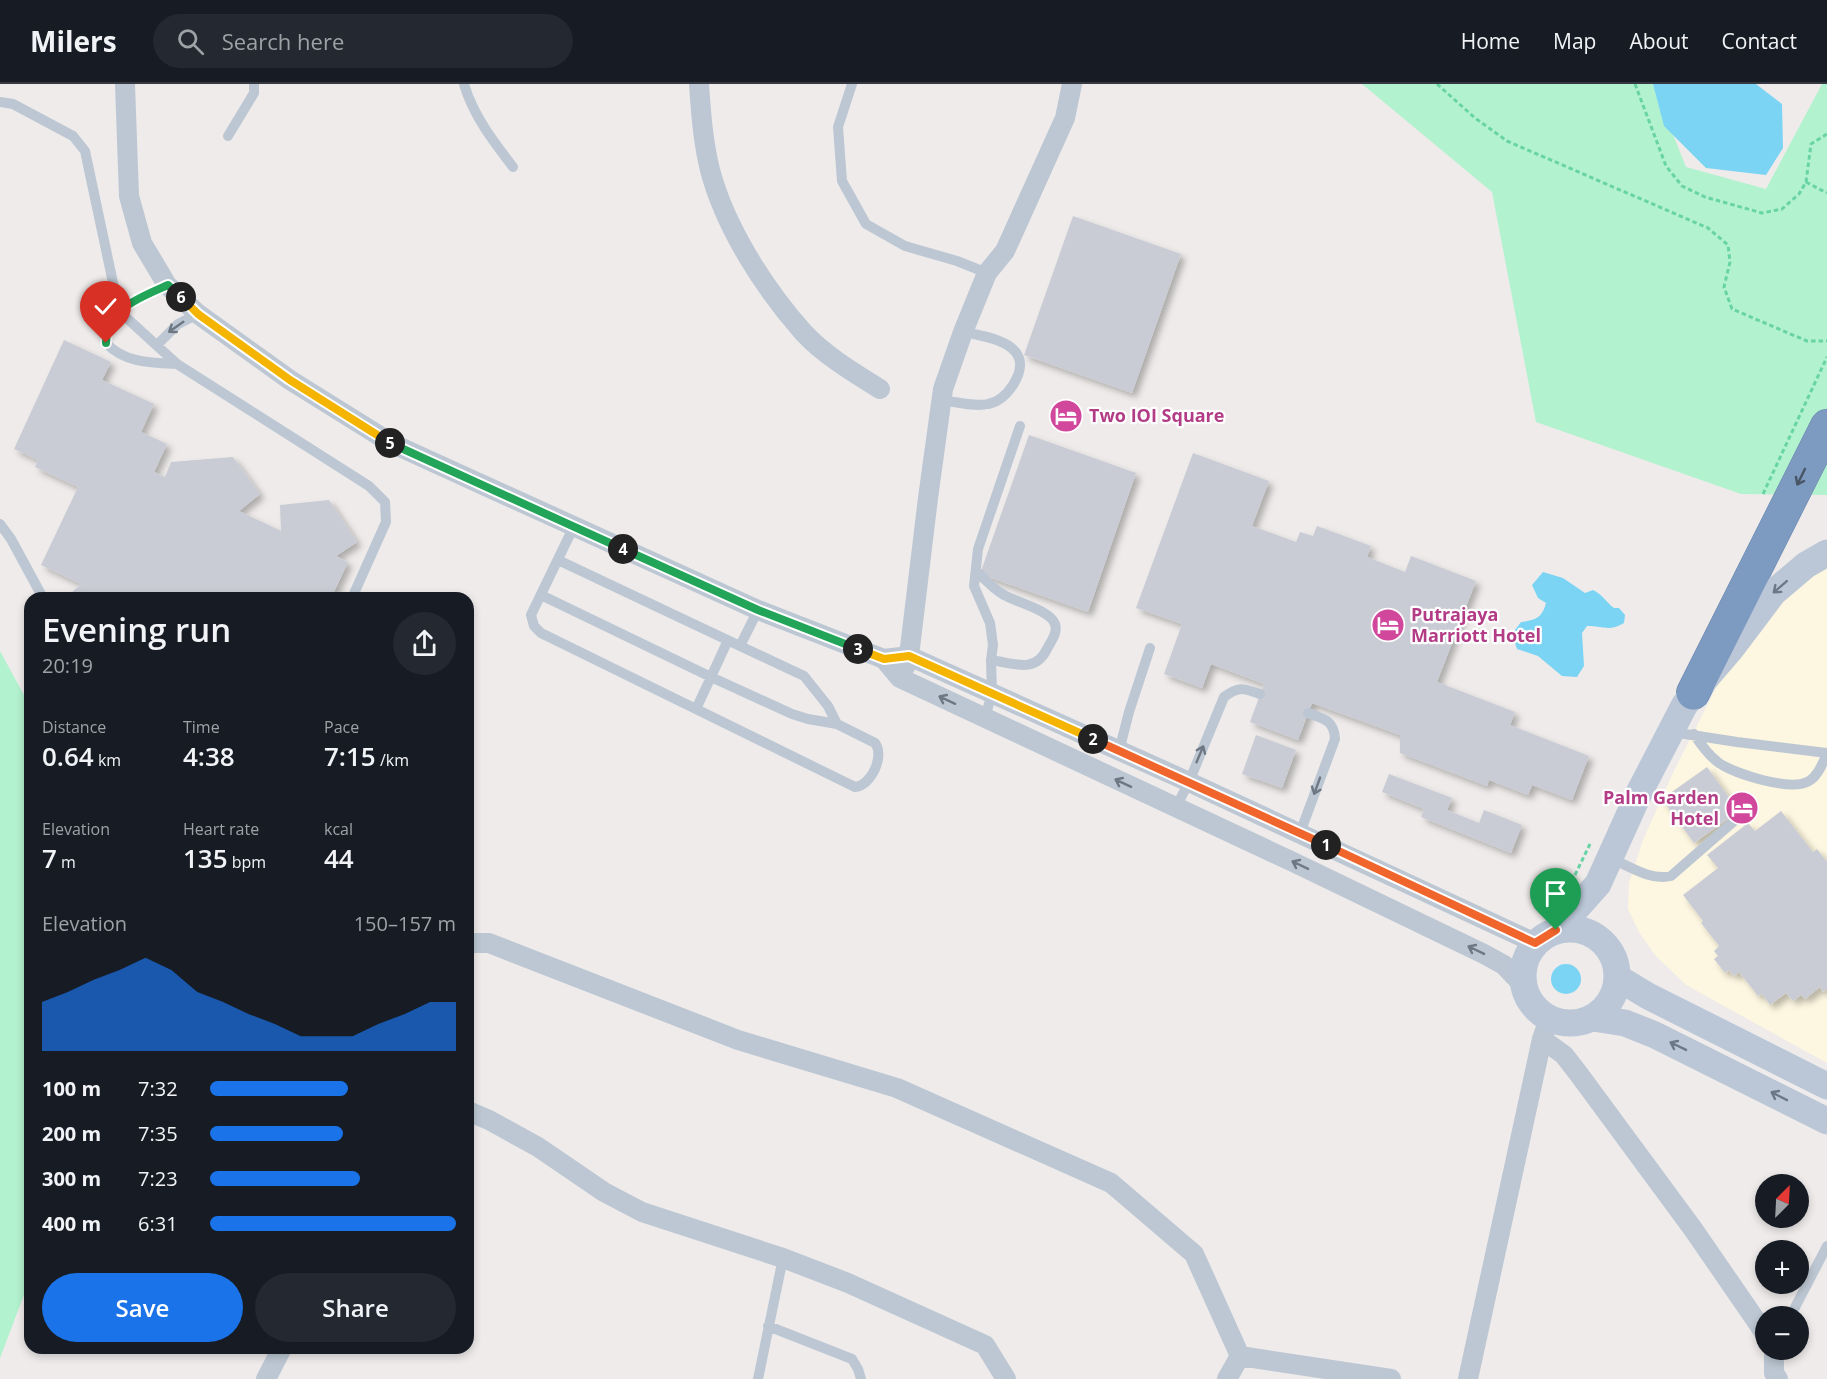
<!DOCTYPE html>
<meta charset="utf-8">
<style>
:root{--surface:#171b24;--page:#242831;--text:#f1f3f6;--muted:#9ea1a6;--line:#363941;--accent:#1a73e8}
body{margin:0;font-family:"Open Sans",sans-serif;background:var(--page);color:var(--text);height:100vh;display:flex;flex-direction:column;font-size:22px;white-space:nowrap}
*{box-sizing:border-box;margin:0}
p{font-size:20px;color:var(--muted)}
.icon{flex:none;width:33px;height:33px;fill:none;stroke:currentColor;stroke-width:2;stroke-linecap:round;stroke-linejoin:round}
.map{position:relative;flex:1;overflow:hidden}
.details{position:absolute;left:24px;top:508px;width:450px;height:762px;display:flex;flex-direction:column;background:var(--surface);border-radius:18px;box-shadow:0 3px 9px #0003}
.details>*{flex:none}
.needle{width:39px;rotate:24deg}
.fabs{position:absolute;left:1755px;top:1090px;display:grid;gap:12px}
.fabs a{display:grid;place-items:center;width:54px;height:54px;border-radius:50%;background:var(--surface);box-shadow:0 3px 9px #0003;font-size:30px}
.pin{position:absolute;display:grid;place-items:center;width:51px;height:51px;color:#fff;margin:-62px -26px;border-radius:50% 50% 50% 0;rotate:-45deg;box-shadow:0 0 6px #0007}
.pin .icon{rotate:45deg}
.km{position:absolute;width:30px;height:30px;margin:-15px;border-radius:50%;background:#222;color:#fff;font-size:16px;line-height:30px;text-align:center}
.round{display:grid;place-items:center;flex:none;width:63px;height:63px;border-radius:32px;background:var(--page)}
.summary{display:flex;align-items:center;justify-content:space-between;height:102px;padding:0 18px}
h1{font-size:33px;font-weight:600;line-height:45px}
.stats{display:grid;grid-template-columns:repeat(3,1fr);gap:9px;height:102px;padding:6px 18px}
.stats div{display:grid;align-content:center}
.stats b{font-size:26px;font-weight:600}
.stats small{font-size:16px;font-weight:400}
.stats p{font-size:16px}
.chart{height:168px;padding:12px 18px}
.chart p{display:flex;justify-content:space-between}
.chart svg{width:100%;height:108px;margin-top:6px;fill:var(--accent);opacity:.7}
.button{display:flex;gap:12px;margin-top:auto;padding:12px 18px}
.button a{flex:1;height:69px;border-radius:36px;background:var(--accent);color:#fff;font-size:24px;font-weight:600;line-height:69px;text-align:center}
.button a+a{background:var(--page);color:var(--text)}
ul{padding:0 18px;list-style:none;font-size:20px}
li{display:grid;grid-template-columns:96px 72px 1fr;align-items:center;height:45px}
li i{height:15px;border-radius:8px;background:var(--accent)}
header{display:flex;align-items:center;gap:36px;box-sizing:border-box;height:84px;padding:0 30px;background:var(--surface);border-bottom:2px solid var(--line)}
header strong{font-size:28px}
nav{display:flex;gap:33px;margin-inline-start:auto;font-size:21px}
.search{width:420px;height:54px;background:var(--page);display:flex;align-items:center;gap:15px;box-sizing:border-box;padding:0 21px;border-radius:33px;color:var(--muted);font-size:22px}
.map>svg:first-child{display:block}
.commercial{fill:#fdf6e0}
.green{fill:#b3f2cf}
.water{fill:#7bd4f4}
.building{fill:#c9ccd4;filter:url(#shadow)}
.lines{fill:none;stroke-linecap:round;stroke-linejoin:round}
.highway-casing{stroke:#6885ac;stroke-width:34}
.path{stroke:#68d3a4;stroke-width:3;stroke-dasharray:4.5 3;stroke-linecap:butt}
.lane{stroke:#bcc7d3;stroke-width:10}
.street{stroke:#bcc7d3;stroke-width:20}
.secondary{stroke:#bbc7d7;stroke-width:27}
.highway{stroke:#7d9ac0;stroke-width:33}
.oneway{stroke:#6d7884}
.oneway2{stroke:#485564}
.oneway3{stroke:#6c7886}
.split-1-casing{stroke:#fff;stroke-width:12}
.split-2-casing{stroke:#fff;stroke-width:12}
.split-3-casing{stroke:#fff;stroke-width:12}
.split-4-casing{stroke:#fff;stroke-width:12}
.split-5-casing{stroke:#fff;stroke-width:12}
.split-6-casing{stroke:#fff;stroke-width:12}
.split-7-casing{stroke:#fff;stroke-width:12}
.split-1{stroke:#f0652b;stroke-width:8}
.split-2{stroke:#f0652b;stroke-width:8}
.split-3{stroke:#f5b400;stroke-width:8}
.split-4{stroke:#22a559;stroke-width:8}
.split-5{stroke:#22a559;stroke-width:8}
.split-6{stroke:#f5b400;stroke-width:8}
.split-7{stroke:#22a559;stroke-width:8}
.labels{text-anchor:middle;stroke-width:4.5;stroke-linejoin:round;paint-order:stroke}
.hotel-label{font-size:18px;font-weight:bold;fill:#b23c85;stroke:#fff;text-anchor:start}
</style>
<header>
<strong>Milers</strong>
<div class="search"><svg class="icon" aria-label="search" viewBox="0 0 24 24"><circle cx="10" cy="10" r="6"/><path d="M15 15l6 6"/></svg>Search here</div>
<nav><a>Home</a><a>Map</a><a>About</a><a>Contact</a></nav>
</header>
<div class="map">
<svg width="1827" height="1295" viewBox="0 0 1827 1295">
<defs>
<filter id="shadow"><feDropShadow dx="4.5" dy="4.5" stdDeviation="3" flood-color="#0004"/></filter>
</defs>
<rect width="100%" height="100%" fill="#eeebea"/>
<!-- commercial -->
<path class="commercial" d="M1827 481V979L1686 901 1655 871 1639 848 1628 825 1629 799 1643 756 1672 691 1723 590 1794 504Z"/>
<!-- green -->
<path class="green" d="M1362 0H1653L1686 83 1766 105 1822 0H1827V411L1741 410 1536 338 1492 108Z
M0 567 30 622V1195L0 1274Z"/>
<!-- water -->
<path class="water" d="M1653 0H1756L1782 20 1783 64 1766 91 1706 84 1664 42Z
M1543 488 1563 494 1585 509 1593 506C1602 510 1606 518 1614 524H1619L1625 531 1624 539C1608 548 1604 542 1587 542L1582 549 1584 582 1577 593 1562 592 1538 572 1517 565 1512 550 1521 538C1536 536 1542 534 1546 519L1538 514 1532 501Z
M1551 895a15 15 0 1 1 30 0a15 15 0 1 1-30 0Z"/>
<!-- building -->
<path class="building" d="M1073 132 1181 170 1132 309 1024 271Z
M64 256 111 278 102 296 154 320 141 348 167 360 154 388 165 393 171 378 233 373 260 410 239 427 281 447 280 421 329 416 357 458 336 472 348 478 331 514H73L70 510 81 500 41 481 78 403 35 383 38 376 14 365Z
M1029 351 1136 389 1088 528 980 490Z
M1193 369 1269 397 1252 442 1296 458 1300 448 1313 452 1317 442 1371 462 1367 473 1405 488 1411 472 1476 497 1437 598 1515 628 1510 641 1589 672 1572 716 1532 701 1528 711 1489 696 1487 702 1400 669V651L1312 619 1298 656 1250 638 1264 600 1211 580 1202 604 1164 590 1182 540 1136 524Z
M1256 651 1296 666 1282 704 1242 690Z
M1707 683 1739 727 1694 759 1662 715Z
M1389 690 1452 714 1447 726 1479 739 1484 726 1522 741 1511 769 1421 733 1424 725 1382 708Z
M1781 727 1813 768 1817 765 1827 778V905L1823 908 1820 903 1805 915 1801 911 1793 917 1786 909 1770 921 1762 910 1758 912 1739 888 1734 892 1729 886 1725 889 1714 875 1718 872 1714 867 1719 862 1701 839 1703 837 1683 811 1718 784 1707 771 1748 739 1755 747Z"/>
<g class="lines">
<defs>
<path id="highway" d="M1693 609 1827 342"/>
</defs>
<!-- highway casing -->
<use href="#highway" class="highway-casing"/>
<!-- path -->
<path class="path" d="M1437 0 1475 34 1507 57 1708 144 1728 161 1730 178 1724 203 1732 225 1807 257H1827
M1635 0 1666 82 1682 102 1705 113 1762 129 1782 125 1799 110 1806 98 1811 60 1827 50
M1806 98 1827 109
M1763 410 1827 273
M1575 791 1590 760"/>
<!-- lane -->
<path class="lane" d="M464 0C473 31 493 57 513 83
M852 0 838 43 842 97 866 140 905 162 957 177 987 189
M0 18 13 20 73 52 85 67 119 227 177 280 369 402 385 418 386 438 352 514
M228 52 254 9V0
M167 201C141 213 106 225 106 259 124 279 152 279 177 280
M157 261 178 240 198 230
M942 316C956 318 975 323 988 320 1000 318 1007 310 1013 301 1038 261 991 253 963 248
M0 440 11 455 43 514
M574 442 531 531 534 542 541 549 855 703C871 702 885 672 875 659L837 640 808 635 792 630 711 593 728 556
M558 476 740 562 758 526
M976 486C984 495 993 505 1004 511 1016 518 1050 526 1055 540 1058 549 1051 557 1047 565 1035 590 1013 579 991 576
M541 511 711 593 696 625
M740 562 804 592 828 622 837 640
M985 634 992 609 991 576 993 561 990 539 974 502 978 465 1020 342
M1672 648 1737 658 1827 669
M1694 650C1701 661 1708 671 1719 679 1735 690 1791 708 1809 697 1818 692 1822 680 1827 670
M1119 667 1129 628 1150 564
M1176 723 1189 698 1224 613C1238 602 1243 604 1260 610
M1300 749 1335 655C1334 636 1324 635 1308 629
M1610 774C1629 782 1650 797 1671 792L1733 738
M1790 1233 1827 1162
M768 1242 852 1275 858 1285 861 1295
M758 1295 783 1174"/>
<!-- street -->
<path class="street" d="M125 0 129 112 142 159 167 201 198 230 290 296 391 359 758 526 884 575 909 572 1189 698 1535 859
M699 0C701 29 703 58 710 86 725 143 764 204 803 248 824 271 854 289 880 305
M884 575 900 594 1291 777 1484 870 1504 881 1522 900
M905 583 909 572 928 414 943 305 963 248 987 189 1005 167 1065 34 1072 0
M468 859H489L738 956 897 1004 1111 1099 1194 1170 1240 1272
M1542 955 1564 971 1578 989 1693 1145 1766 1251
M468 1027 489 1036 538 1063 604 1108 642 1128 783 1174 848 1199 985 1261 1006 1295
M1774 1266V1289L1778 1295
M1240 1272 1391 1295
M266 1295 282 1264
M1227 1295 1240 1272
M1468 1295 1542 955 1549 935"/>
<!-- secondary -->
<path class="secondary" d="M1523 892a47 47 0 1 1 94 0a47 47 0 1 1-94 0Z
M1556 847 1598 800 1640 707 1684 622 1693 609 1730 566 1773 509 1806 481 1827 469
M1618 894 1648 912 1827 1002
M1593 934 1625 939 1655 951 1827 1037"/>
<!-- highway -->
<use href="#highway" class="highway"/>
</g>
<!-- one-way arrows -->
<defs><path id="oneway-shaft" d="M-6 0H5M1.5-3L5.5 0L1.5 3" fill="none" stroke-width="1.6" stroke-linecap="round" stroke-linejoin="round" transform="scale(1.5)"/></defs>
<g class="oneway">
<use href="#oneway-shaft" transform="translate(176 243) rotate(145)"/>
<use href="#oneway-shaft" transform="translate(947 616) rotate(-155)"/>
<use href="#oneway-shaft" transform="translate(1200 670) rotate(-67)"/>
<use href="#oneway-shaft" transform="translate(1123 699) rotate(-155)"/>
<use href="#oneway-shaft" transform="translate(1317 702) rotate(110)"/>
<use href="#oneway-shaft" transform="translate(1300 781) rotate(-154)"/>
<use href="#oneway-shaft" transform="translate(1476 866) rotate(-154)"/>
</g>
<use class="oneway2" href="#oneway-shaft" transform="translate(1801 393) rotate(116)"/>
<g class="oneway3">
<use href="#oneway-shaft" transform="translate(1780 503) rotate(139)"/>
<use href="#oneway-shaft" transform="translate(1678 962) rotate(-154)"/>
<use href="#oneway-shaft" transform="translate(1779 1012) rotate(-153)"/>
</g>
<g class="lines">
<defs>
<path id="split-1" d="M1326 761 1535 859 1556 846"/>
<path id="split-2" d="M1093 655 1326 761"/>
<path id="split-3" d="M858 565 884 575 909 572 1093 655"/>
<path id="split-4" d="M623 465 758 526 858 565"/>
<path id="split-5" d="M390 359 623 465"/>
<path id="split-6" d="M181 213 198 230 290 296 390 359"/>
<path id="split-7" d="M106 259C106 225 141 213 168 201L181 213"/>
</defs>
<!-- split-1 casing -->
<use href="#split-1" class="split-1-casing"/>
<!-- split-2 casing -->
<use href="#split-2" class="split-2-casing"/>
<!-- split-3 casing -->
<use href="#split-3" class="split-3-casing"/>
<!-- split-4 casing -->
<use href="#split-4" class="split-4-casing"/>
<!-- split-5 casing -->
<use href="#split-5" class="split-5-casing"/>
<!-- split-6 casing -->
<use href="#split-6" class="split-6-casing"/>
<!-- split-7 casing -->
<use href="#split-7" class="split-7-casing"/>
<!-- split-1 -->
<use href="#split-1" class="split-1"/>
<!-- split-2 -->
<use href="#split-2" class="split-2"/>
<!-- split-3 -->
<use href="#split-3" class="split-3"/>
<!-- split-4 -->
<use href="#split-4" class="split-4"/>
<!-- split-5 -->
<use href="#split-5" class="split-5"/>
<!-- split-6 -->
<use href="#split-6" class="split-6"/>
<!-- split-7 -->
<use href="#split-7" class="split-7"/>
</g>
<!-- icons -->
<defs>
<symbol id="hotel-disc" viewBox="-11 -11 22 22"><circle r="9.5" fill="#d1479c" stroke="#fff"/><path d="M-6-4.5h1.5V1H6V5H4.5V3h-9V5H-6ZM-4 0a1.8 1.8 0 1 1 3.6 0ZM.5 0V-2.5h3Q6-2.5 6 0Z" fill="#fff"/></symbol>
</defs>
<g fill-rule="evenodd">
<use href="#hotel-disc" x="1047" y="313" width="38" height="38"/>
<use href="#hotel-disc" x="1369" y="522" width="38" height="38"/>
<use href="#hotel-disc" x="1723" y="705" width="38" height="38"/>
</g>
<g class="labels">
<!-- hotel labels -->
<g class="hotel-label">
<text x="1089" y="338">Two IOI Square</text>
<text x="1411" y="537">Putrajaya<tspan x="1411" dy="21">Marriott Hotel</tspan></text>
<text x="1719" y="720" text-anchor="end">Palm Garden<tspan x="1719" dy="21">Hotel</tspan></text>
</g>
</g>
</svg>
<div class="fabs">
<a><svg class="needle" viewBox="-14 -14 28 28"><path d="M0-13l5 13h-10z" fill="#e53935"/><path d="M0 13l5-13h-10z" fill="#9ea1a6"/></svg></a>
<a>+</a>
<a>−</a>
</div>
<div class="pin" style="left:1556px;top:846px;background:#1e9e55"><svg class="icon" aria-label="arrive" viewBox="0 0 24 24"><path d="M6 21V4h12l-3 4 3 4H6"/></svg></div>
<div class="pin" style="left:106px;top:259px;background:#d93025"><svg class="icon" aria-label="check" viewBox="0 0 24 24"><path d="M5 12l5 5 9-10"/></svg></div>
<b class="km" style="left:1326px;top:761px">1</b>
<b class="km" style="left:1093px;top:655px">2</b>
<b class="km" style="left:858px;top:565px">3</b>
<b class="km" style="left:623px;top:465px">4</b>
<b class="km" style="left:390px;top:359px">5</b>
<b class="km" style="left:181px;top:213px">6</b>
<section class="details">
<div class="summary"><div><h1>Evening run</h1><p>20:19</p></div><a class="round"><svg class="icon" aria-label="share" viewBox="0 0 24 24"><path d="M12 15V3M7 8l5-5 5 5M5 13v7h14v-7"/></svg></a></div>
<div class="stats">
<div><p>Distance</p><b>0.64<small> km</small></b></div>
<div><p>Time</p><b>4:38</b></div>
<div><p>Pace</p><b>7:15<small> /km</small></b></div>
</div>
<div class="stats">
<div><p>Elevation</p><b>7<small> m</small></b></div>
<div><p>Heart rate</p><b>135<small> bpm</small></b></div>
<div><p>kcal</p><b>44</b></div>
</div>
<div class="chart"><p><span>Elevation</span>150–157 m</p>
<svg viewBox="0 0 160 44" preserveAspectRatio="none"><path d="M0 44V24L10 20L20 15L30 11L40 6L50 11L60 20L70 24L80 29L90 33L100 38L110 38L120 38L130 33L140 29L150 24L160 24V44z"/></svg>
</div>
<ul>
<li><b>100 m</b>7:32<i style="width:56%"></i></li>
<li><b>200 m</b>7:35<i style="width:54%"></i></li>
<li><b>300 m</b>7:23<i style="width:61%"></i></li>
<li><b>400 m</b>6:31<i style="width:100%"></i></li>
</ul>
<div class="button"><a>Save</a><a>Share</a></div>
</section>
</div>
